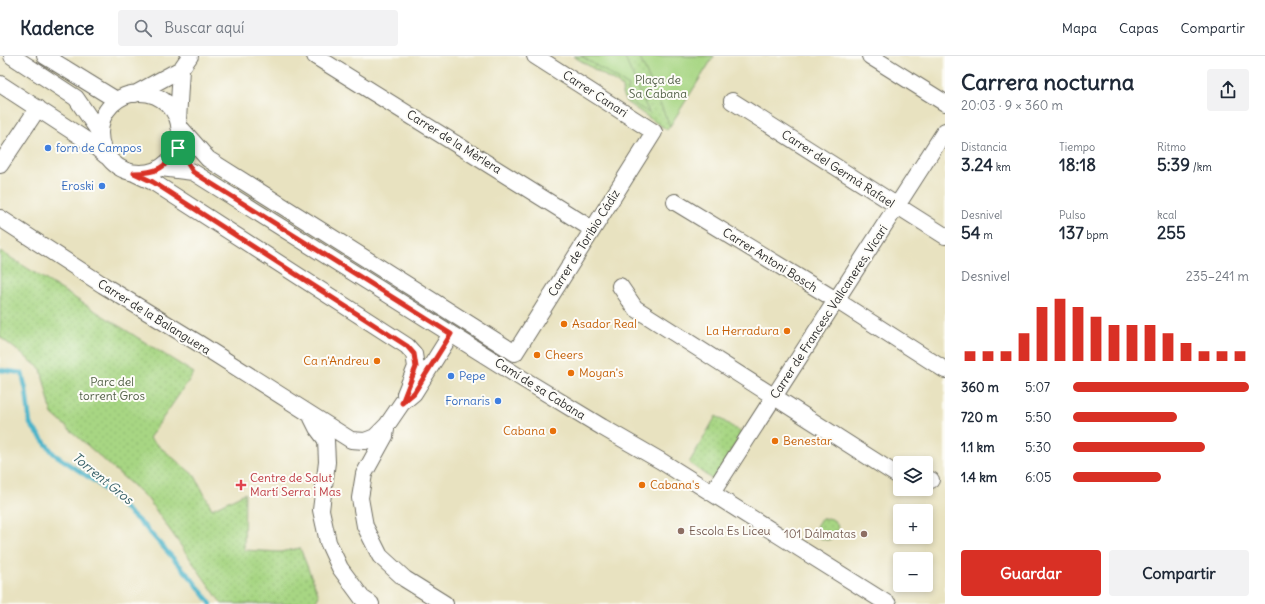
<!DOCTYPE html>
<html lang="es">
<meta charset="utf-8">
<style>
:root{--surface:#fff;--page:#f2f2f3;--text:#1f2937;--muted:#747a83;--line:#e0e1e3;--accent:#d93025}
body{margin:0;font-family:Delius,sans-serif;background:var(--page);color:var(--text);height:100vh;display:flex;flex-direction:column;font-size:15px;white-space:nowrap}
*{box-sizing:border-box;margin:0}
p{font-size:13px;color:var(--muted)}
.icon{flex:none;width:22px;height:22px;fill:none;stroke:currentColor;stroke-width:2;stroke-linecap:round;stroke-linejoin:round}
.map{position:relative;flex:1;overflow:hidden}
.details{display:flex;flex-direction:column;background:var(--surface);width:320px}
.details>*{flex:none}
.tools{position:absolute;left:893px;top:400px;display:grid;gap:8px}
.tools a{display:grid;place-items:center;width:40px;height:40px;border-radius:4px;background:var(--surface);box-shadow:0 2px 6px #0003;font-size:20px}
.pin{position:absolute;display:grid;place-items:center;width:34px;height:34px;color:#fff;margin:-17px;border-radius:8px;box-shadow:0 2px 6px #0006}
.round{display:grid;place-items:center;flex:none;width:42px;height:42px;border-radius:4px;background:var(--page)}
.summary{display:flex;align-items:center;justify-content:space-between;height:68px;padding:0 16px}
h1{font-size:22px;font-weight:800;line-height:30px}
.stats{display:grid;grid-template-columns:repeat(3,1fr);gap:6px;height:68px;padding:4px 16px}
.stats div{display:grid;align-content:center}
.stats b{font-size:17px;font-weight:800}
.stats small{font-size:11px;font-weight:400}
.stats p{font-size:11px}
.chart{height:112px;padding:8px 16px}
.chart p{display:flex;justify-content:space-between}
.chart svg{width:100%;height:72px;margin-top:4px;stroke:var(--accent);stroke-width:6}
.button{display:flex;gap:8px;margin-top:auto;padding:8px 16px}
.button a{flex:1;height:46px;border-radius:4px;background:var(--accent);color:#fff;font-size:16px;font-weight:800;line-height:46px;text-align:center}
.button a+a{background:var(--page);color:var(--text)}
ul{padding:0 16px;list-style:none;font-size:13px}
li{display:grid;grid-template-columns:64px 48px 1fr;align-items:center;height:30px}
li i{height:10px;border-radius:5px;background:var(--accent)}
header{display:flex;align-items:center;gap:24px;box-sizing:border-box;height:56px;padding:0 20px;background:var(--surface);border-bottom:1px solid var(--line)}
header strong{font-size:19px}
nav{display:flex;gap:22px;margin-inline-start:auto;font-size:14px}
.search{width:280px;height:36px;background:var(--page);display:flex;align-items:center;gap:10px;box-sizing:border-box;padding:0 14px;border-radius:4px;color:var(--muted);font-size:15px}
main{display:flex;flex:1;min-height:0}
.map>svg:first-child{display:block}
.park{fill:url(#park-dots);stroke:#698057}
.garden{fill:#a7d683;stroke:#698057}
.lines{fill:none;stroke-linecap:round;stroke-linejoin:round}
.stream{stroke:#4bb4c9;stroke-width:4.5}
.minor-casing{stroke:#6d6b5f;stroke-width:18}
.minor{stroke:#fff;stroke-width:16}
.route-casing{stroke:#fff;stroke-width:8}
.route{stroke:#d93025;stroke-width:5}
.shop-dot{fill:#3f7fe0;stroke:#fdfcf7;stroke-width:1.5}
.food-dot{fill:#e8710a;stroke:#fdfcf7;stroke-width:1.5}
.health-dot{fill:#e0444e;stroke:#fdfcf7;stroke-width:1.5}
.education-dot{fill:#8d6e63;stroke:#fdfcf7;stroke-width:1.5}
.labels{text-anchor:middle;stroke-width:4;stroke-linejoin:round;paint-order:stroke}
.park-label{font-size:12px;fill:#505e45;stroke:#fdfcf7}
.street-label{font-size:12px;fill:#2b2b2b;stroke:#fdfcf7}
.shop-label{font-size:12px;fill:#366cbe;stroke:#fdfcf7;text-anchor:start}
.food-label{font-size:12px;fill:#c56008;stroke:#fdfcf7;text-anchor:start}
.health-label{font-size:12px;fill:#be3a42;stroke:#fdfcf7;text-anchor:start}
.education-label{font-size:12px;fill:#785e54;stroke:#fdfcf7;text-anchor:start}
.water-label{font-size:13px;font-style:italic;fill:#38626a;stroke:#fdfcf7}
</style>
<header>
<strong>Kadence</strong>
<div class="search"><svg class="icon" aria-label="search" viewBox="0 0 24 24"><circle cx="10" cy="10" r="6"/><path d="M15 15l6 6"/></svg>Buscar aquí</div>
<nav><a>Mapa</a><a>Capas</a><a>Compartir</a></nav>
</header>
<main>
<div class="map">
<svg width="945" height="548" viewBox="0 0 945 548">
<defs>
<pattern id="park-dots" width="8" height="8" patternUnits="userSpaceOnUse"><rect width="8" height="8" fill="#a7d683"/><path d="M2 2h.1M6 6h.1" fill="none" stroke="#90b871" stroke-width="1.8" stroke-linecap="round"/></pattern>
</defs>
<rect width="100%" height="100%" fill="#fdfcf7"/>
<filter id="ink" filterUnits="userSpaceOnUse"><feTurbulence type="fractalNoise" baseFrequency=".025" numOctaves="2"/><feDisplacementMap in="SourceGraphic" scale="8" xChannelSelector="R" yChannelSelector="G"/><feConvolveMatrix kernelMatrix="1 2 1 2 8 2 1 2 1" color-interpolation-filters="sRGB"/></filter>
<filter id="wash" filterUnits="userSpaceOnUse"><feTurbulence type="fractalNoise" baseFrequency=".012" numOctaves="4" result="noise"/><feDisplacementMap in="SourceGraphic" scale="16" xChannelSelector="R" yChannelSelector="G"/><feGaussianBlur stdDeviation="0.9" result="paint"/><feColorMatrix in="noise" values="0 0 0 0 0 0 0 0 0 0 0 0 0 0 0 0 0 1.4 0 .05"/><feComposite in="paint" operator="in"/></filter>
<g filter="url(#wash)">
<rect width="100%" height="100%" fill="#e8e2c0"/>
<!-- park -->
<path class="park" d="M573 0H714L667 74 626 46 622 38 623 31Z
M0 195 194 317 149 382 195 420 212 453 245 437 244 494 280 496 300 492 319 540 314 548H222L148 443 52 358 41 313 0 281Z
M716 360 742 377 713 424 689 407Z
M816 473a11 11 0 1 1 22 0a11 11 0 1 1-22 0Z"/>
<!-- garden -->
<path class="garden" d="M581 0H624L649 57C637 49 624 46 629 30Z
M639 0H714L670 70Z"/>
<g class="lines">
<!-- stream -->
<path class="stream" d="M0 314 22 317 26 334 30 368 54 398 97 427 144 470 192 523 211 548"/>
</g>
</g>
<g filter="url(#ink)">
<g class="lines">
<defs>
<path id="minor" d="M12 0 76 42 100 77
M45 0 113 42
M315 0 592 173
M870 0 945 47
M0 28 92 88 106 100
M100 77a40 40 0 1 1 80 0a40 40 0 1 1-80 0Z
M135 38 181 13 190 0
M732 45 945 180
M178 64 181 13
M179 70 208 103 515 297 654 76 535 0
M0 109 38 52
M161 112 193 116 518 320 602 371 661 405 888 548
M134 117 153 126 407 290 414 298 416 311 405 338
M675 146 836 244 945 314
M0 162 103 229 198 287 351 384 365 385 375 381 387 369 402 347 414 337 451 278
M620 230 635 252 897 419H900
M312 362 317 372 326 384 327 406 321 454 328 486 340 512 362 542 371 548
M386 373 385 380 364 418 360 442 365 470 380 500 405 523 445 548
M926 424H931
M712 437 945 75"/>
</defs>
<!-- minor casing -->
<use href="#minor" class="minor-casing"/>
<!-- minor -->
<use href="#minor" class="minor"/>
</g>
</g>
<g class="lines" filter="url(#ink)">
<defs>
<path id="route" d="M178 92 193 116 451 278 414 337 402 347 416 311 414 298 407 290 153 126 134 117C157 117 166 112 178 92Z"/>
</defs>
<!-- route casing -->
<use href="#route" class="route-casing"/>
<!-- route -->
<use href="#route" class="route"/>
</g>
<!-- markers -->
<g class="shop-dot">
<circle cx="48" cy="92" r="4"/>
<circle cx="102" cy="130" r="4"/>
<circle cx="451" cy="320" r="4"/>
<circle cx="498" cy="345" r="4"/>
</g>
<g class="food-dot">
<circle cx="564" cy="268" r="4"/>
<circle cx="787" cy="275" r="4"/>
<circle cx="537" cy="299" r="4"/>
<circle cx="377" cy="305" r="4"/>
<circle cx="571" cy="317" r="4"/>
<circle cx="553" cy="375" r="4"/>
<circle cx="775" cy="385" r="4"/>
<circle cx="642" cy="429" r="4"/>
</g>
<path class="health-dot" d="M239 423h4v4h4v4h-4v4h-4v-4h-4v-4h4z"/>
<g class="education-dot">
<circle cx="681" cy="475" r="4"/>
<circle cx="864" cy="478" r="4"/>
</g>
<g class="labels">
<!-- park labels -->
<g class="park-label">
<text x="658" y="28">Plaça de<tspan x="658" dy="14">Sa Cabana</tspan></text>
<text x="112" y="330">Parc del<tspan x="112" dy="14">torrent Gros</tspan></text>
</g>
<!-- street labels -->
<g class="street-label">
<text transform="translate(595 38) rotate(33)" y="4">Carrer Canari</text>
<text transform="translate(454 86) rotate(32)" y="4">Carrer de la Mèrlera</text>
<text transform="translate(838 113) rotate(33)" y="4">Carrer del Germà Rafael</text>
<text transform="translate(584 187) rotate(-58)" y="4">Carrer de Toribio Cádiz</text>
<text transform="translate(770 204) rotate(32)" y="4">Carrer Antoni Bosch</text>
<text transform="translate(829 256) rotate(-57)" y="4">Carrer de Francesc Vallcaneres, Vicari</text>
<text transform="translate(154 261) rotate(32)" y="4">Carrer de la Balanguera</text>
<text transform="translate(540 333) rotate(32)" y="4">Camí de sa Cabana</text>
</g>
<!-- shop labels -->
<g class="shop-label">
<text x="56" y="96">forn de Campos</text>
<text x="94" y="134" text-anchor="end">Eroski</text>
<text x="459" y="324">Pepe</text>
<text x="490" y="349" text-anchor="end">Fornaris</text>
</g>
<!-- food labels -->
<g class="food-label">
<text x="572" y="272">Asador Real</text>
<text x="779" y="279" text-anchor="end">La Herradura</text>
<text x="545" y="303">Cheers</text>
<text x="369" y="309" text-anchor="end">Ca n'Andreu</text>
<text x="579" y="321">Moyan's</text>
<text x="545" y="379" text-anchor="end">Cabana</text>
<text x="783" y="389">Benestar</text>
<text x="650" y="433">Cabana's</text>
</g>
<!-- health labels -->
<g class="health-label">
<text x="250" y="426">Centre de Salut<tspan x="250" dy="14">Martí Serra i Mas</tspan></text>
</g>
<!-- education labels -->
<g class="education-label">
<text x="689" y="479">Escola Es Liceu</text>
<text x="856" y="482" text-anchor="end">101 Dálmatas</text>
</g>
<!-- water labels -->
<g class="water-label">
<text transform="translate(103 422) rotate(39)" y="5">Torrent Gros</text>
</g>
</g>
</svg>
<div class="tools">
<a><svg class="icon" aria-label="layers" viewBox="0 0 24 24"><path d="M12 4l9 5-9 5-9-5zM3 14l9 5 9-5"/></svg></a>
<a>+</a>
<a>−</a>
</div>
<div class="pin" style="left:178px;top:92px;background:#1e9e55"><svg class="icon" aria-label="arrive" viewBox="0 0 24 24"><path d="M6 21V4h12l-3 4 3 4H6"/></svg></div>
</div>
<section class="details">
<div class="summary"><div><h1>Carrera nocturna</h1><p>20:03 · 9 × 360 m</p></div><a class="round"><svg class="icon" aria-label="share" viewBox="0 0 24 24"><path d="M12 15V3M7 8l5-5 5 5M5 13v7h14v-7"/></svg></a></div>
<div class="stats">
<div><p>Distancia</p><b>3.24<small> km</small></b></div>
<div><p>Tiempo</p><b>18:18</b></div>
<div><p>Ritmo</p><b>5:39<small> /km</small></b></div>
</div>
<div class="stats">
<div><p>Desnivel</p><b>54<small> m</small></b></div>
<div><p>Pulso</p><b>137<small> bpm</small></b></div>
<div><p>kcal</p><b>255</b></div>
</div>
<div class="chart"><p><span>Desnivel</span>235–241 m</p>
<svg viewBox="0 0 160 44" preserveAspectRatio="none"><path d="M5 44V38M15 44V38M25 44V38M35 44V27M45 44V11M55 44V6M65 44V11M75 44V17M85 44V22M95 44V22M105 44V22M115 44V27M125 44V33M135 44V38M145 44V38M155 44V38"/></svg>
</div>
<ul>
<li><b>360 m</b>5:07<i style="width:100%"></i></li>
<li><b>720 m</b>5:50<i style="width:59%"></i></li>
<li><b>1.1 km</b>5:30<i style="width:75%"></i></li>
<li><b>1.4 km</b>6:05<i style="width:50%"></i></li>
</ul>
<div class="button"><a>Guardar</a><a>Compartir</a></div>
</section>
</main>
